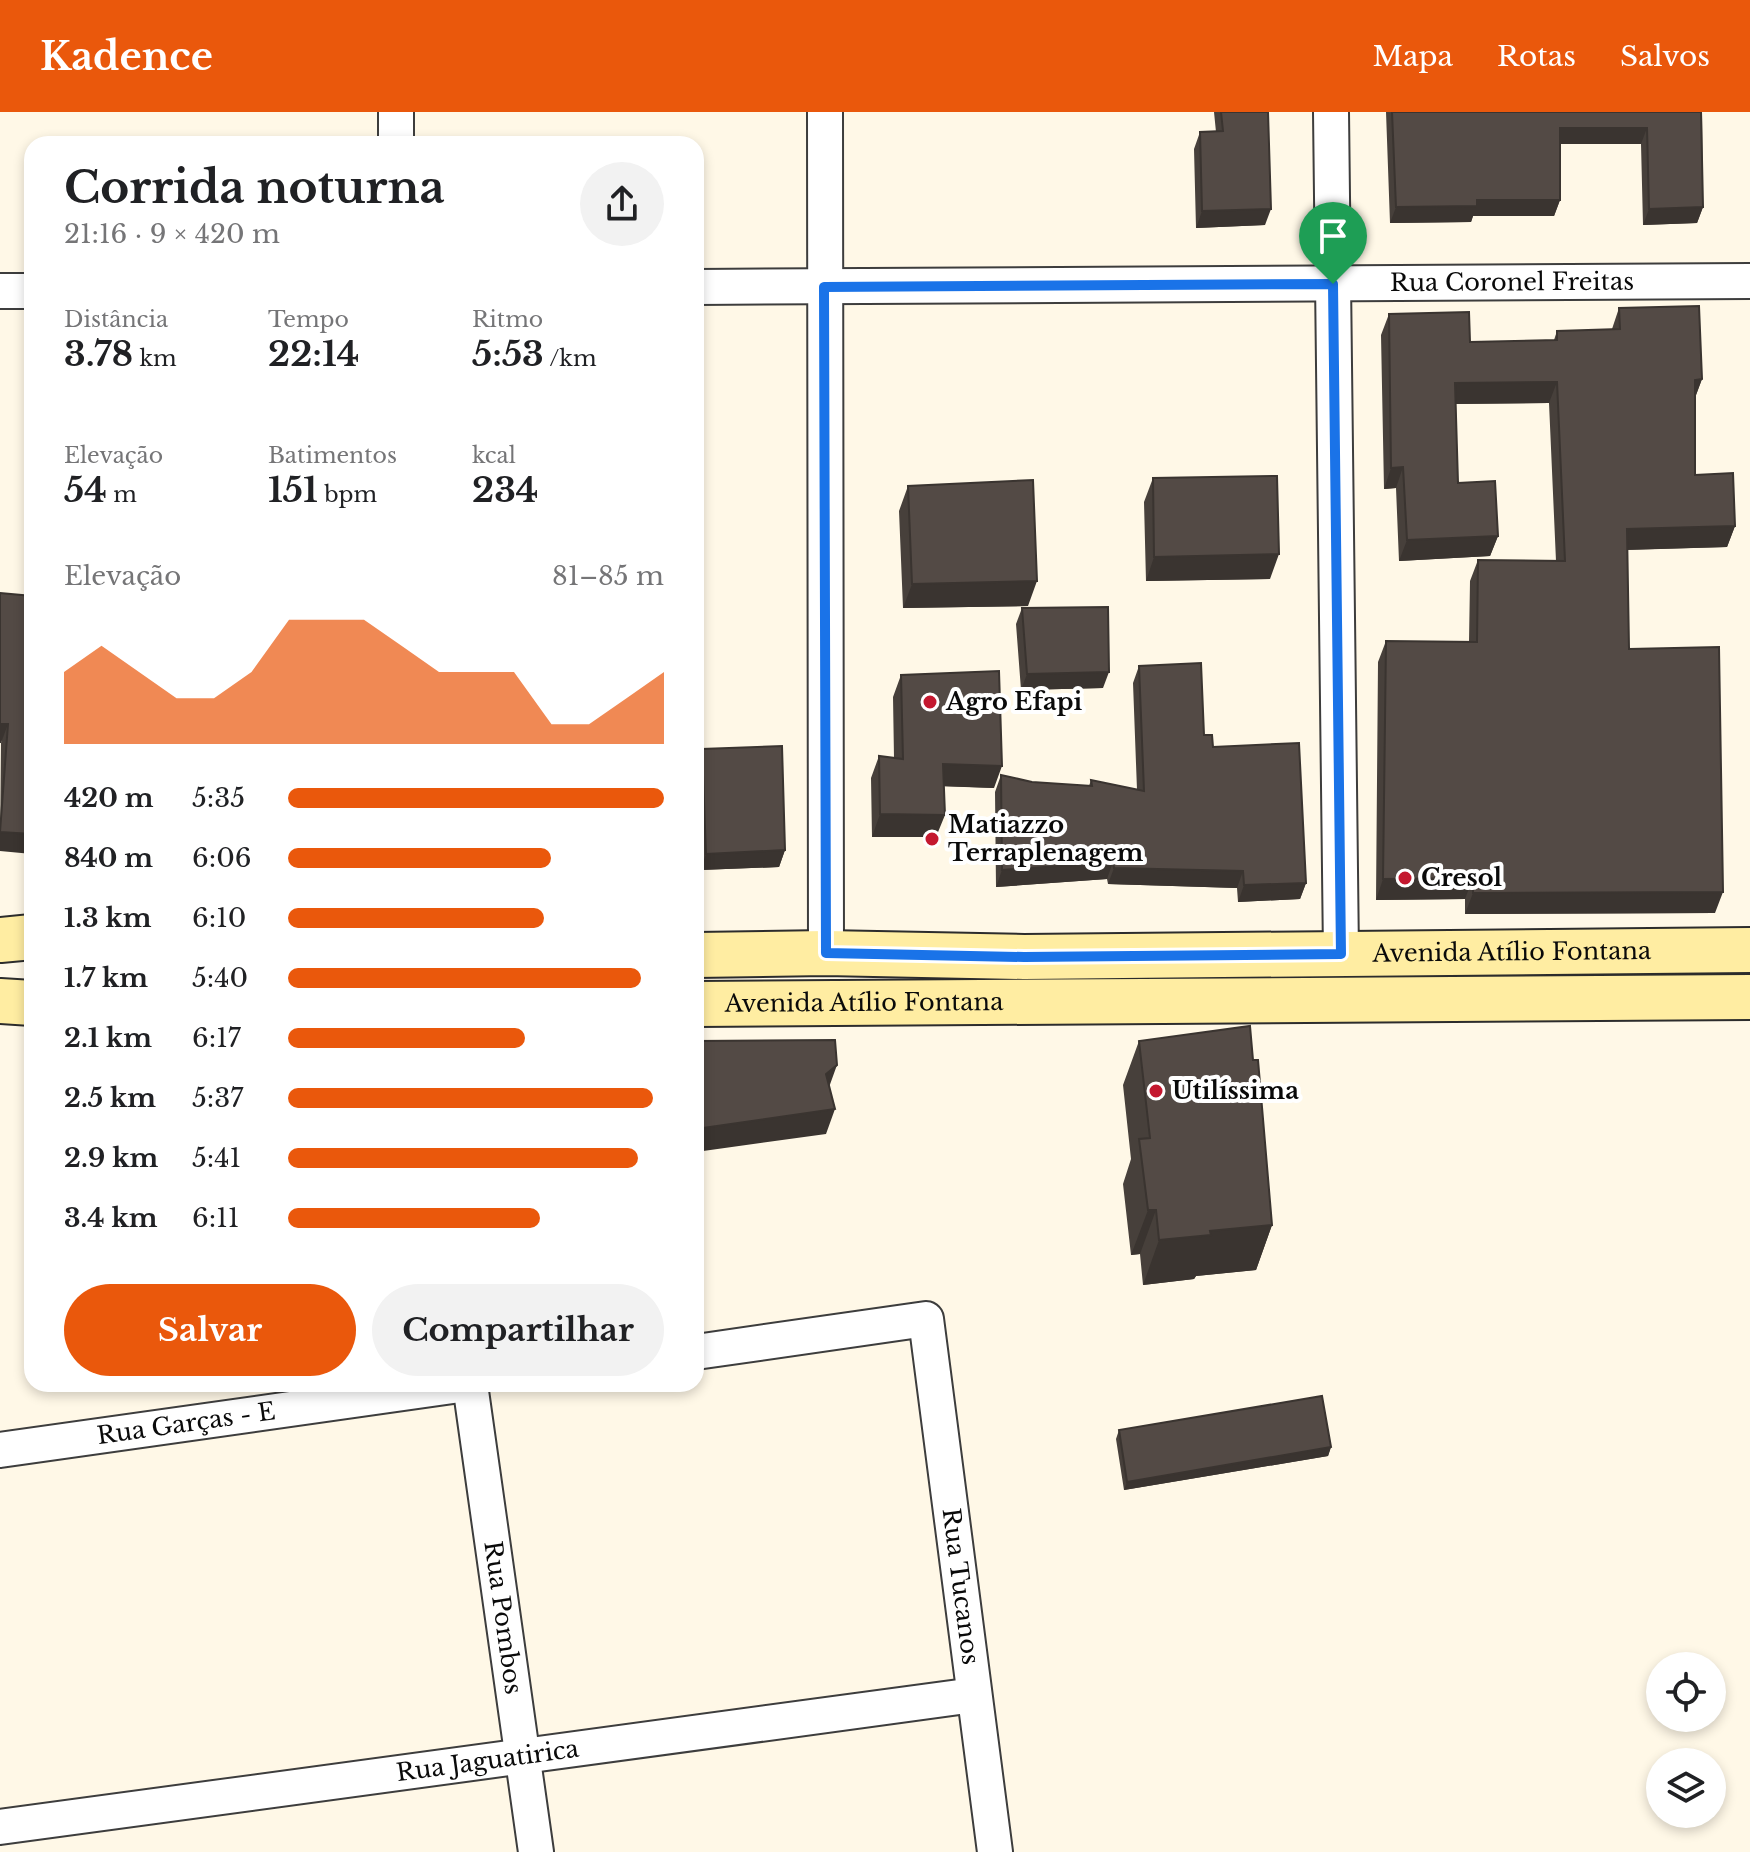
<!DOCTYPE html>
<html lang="pt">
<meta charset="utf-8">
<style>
:root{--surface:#fff;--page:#f2f2f2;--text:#202124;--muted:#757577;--accent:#ea580c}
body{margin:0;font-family:"Libre Baskerville",serif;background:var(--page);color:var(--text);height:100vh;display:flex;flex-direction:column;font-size:30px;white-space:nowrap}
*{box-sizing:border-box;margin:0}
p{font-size:26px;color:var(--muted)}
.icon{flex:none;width:44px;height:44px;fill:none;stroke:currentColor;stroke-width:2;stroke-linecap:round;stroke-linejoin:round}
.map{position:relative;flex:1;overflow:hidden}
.sheet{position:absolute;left:24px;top:24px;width:680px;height:1256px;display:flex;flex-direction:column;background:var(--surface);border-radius:24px;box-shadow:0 4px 12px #0003}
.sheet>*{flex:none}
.fabs{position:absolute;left:1646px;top:1540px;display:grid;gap:16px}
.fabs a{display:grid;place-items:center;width:80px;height:80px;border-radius:50%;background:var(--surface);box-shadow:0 4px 12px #0003;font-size:40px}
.pin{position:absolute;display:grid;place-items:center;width:68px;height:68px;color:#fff;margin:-82px -34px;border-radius:50% 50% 50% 0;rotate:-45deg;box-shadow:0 0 8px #0007}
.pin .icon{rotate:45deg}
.round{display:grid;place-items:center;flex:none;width:84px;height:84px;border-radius:42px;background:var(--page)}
.head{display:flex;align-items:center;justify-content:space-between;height:136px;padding:0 40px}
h1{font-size:44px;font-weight:700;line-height:60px}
.figures{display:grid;grid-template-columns:repeat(3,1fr);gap:12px;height:136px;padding:8px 40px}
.figures div{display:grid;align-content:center}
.figures b{font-size:34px;font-weight:700}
.figures small{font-size:22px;font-weight:400}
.figures p{font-size:22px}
.chart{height:224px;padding:16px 40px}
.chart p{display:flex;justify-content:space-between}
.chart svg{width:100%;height:144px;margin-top:8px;fill:var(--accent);opacity:.7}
.action{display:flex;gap:16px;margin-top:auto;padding:16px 40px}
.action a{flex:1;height:92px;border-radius:48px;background:var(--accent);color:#fff;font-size:32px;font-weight:700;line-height:92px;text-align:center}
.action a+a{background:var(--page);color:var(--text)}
ul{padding:0 40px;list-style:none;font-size:26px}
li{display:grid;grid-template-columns:128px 96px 1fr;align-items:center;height:60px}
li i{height:20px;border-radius:10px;background:var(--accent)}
header{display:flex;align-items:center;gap:48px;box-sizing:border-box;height:112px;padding:0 40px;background:var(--accent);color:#fff}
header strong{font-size:38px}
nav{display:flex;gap:44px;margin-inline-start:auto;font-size:28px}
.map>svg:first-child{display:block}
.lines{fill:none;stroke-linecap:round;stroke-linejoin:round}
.minor-casing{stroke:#3d3d3d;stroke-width:38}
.secondary-casing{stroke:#2c2c2c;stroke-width:48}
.minor{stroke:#fff;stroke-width:34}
.secondary{stroke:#ffeda2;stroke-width:44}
.wall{fill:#47403b}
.shaded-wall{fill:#3a3430}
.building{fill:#534a45;stroke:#3a3430;stroke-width:2}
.route-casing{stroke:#fff;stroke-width:16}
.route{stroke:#1a73e8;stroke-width:10}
.poi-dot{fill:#c4182f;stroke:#fff;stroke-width:3}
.labels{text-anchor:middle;stroke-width:8;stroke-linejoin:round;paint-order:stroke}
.street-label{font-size:24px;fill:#0a0a0a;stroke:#fff}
.poi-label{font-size:24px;font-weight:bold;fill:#0a0a0a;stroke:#fff;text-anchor:start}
</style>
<header>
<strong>Kadence</strong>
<nav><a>Mapa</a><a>Rotas</a><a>Salvos</a></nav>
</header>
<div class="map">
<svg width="1750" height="1740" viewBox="0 0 1750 1740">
<rect width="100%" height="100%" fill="#fff8e7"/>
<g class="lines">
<defs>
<g id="minor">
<path d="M825 0 826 841"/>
<path d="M1331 0 1341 842"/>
<path d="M396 32V0"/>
<path id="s1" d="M696 175 1750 169"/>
<path d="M0 179H32"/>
<path id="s2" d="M696 1240 926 1207 995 1740"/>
<path id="s3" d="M470 1272 536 1740"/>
<path id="s4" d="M0 1338 467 1272"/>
<path id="s5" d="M0 1715 974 1583"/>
</g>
<g id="secondary">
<path d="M0 828 32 825"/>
<path id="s6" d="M696 843 826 841 1024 845 1750 838"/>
<path d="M0 889 32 891"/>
<path id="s7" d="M696 892 1750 885"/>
</g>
</defs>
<!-- minor casing -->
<use href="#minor" class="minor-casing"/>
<!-- secondary casing -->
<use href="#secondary" class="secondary-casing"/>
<!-- minor -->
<use href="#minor" class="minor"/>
<!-- secondary -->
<use href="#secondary" class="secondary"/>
</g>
<!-- wall -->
<path class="wall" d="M1214 0H1268L1265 113 1196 116 1194 37 1200 20H1216Z
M1386 0H1702L1703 95 1697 111 1643 113 1641 32H1560V88L1554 104H1473L1471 110 1390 111Z
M1619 196 1702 267 1695 286V363L1735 414 1727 435 1627 438 1629 537 1715 801 1465 802V787L1376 788 1378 550 1386 529 1469 530 1470 469 1478 448 1556 449 1549 291 1456 292 1458 371 1498 424 1490 444 1399 449 1396 376 1384 377 1381 223 1389 202 1470 230 1554 228 1557 219 1612 217Z
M1153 366 1270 467 1146 469 1144 390Z
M908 374 1028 494 903 496 899 399Z
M32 484 0 739 1 631Z
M1022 496 1103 576 1021 578 1016 512Z
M1139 554 1204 623 1213 635 1306 771 1300 787 1238 790 1237 776 1108 772 1107 767 996 775 995 680 1001 663 1032 670 1089 674 1091 668 1137 678 1133 571Z
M901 563 994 676 944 674 936 725H872L871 666 879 644 894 646 893 585Z
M702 637 785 738 779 755 700 758 696 654Z
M1139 929 1272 1113 1256 1158 1196 1164 1194 1167 1143 1173 1140 1142 1131 1143 1123 1072 1131 1047 1123 973Z
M1119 1318 1331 1335 1328 1344 1124 1378 1116 1327Z"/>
<!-- shaded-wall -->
<path class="shaded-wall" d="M1560 16H1647L1641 32H1554Z
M1477 88H1560L1554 104H1473L1471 110 1390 111 1396 95Z
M1703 95 1697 111 1643 113 1649 97Z
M1271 97 1265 113 1196 116 1202 99Z
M1702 267 1694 288 1695 268Z
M1557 270 1549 291 1448 292 1455 271Z
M1403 355 1396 376 1384 377 1391 356Z
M1735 414 1727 435 1619 438 1627 417Z
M1498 424 1490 444 1399 449 1407 428Z
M1279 442 1270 467 1146 469 1154 445Z
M1037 469 1028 494 903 496 912 472Z
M1109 560 1103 576 1021 578 1027 562Z
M0 612H8L1 631H0Z
M943 652 1002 654 994 676 935 674Z
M880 702 945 703 936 725H872Z
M0 720 32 722V742L0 739Z
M785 738 779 755 700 758 706 742Z
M1113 750 1107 767 996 775 1002 758Z
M1114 756 1243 759 1237 776 1108 772Z
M1473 766 1465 787 1376 788 1383 767Z
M1306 771 1300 787 1238 790 1244 773Z
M1723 780 1715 801 1465 802 1473 781Z
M837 953 828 978 826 962Z
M835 997 826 1022 696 1040V1017Z
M1148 1098H1156L1140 1142 1131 1143Z
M1272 1113 1256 1158 1196 1164 1194 1167 1143 1173 1159 1128 1210 1119Z
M1331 1335 1328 1344 1124 1378 1127 1370Z"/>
<!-- building -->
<path class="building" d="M1221 0H1268L1271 97 1202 99 1200 20 1223 19Z
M1392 0H1701L1703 95 1649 97 1647 16H1560V88H1477V94L1396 95Z
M1699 194 1702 267 1695 268V363L1733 361 1735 414 1627 417 1629 537 1719 535 1723 780 1473 781V766L1383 767 1386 529 1477 530 1478 448 1565 449 1557 270 1455 271 1458 371 1495 369 1498 424 1407 428 1403 355 1391 356 1389 202 1469 200 1470 230 1557 228V219L1620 217 1619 196Z
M1277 364 1279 442 1154 445 1153 366Z
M1033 368 1037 469 912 472 908 374Z
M0 481 32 484V722L0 720 8 612H0Z
M1108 495 1109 560 1027 562 1022 496Z
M1201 551 1204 623H1212L1213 635 1299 631 1306 771 1244 773 1243 759 1114 756 1113 750 1002 758 1001 663 1032 670 1092 674 1091 668 1144 679 1139 554Z
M999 559 1002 654 943 652 945 703 880 702 879 644 903 647 901 563Z
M782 634 785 738 706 742 702 637Z
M1250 914 1253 948H1258L1272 1113 1210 1119 1211 1123 1159 1128 1156 1098H1148L1139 1027 1150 1026 1139 929Z
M835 928 837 953 826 962 835 997 696 1017V929Z
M1322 1284 1331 1335 1127 1370 1119 1318Z"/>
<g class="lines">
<defs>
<path id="route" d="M1333 172 1341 842 1024 845 826 841 824 175Z"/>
</defs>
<!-- route casing -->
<use href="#route" class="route-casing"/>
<!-- route -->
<use href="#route" class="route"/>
</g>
<!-- markers -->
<g class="poi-dot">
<circle cx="930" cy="590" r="8"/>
<circle cx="932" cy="727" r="8"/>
<circle cx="1405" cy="766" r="8"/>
<circle cx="1156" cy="979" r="8"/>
</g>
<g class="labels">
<!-- street labels -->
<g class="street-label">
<text dy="8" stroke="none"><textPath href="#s1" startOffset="816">Rua Coronel Freitas</textPath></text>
<text dy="8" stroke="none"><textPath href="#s6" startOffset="816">Avenida Atílio Fontana</textPath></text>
<text dy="8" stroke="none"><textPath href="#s7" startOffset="168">Avenida Atílio Fontana</textPath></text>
<text dy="8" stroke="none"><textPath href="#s4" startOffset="188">Rua Garças - E</textPath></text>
<text dy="8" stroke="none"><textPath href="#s2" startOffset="502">Rua Tucanos</textPath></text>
<text dy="8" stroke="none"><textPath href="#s3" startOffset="236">Rua Pombos</textPath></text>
<text dy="8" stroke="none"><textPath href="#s5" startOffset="492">Rua Jaguatirica</textPath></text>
</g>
<!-- poi labels -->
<g class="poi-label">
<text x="946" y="598">Agro Efapi</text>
<text x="948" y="721">Matiazzo<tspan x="948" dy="28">Terraplenagem</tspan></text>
<text x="1421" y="774">Cresol</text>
<text x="1172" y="987">Utilíssima</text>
</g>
</g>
</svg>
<div class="fabs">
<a><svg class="icon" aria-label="locate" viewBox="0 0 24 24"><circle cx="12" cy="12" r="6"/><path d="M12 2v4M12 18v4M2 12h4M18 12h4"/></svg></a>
<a><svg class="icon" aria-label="layers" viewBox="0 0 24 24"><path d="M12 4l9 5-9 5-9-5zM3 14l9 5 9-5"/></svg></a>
</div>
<div class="pin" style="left:1333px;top:172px;background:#1e9e55"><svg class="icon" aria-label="arrive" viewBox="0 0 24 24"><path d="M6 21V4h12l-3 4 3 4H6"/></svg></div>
<section class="sheet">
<div class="head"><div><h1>Corrida noturna</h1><p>21:16 · 9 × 420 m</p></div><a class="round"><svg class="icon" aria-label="share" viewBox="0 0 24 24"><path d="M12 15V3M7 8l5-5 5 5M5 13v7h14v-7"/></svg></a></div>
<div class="figures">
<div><p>Distância</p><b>3.78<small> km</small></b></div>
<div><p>Tempo</p><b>22:14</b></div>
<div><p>Ritmo</p><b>5:53<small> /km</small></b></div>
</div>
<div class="figures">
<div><p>Elevação</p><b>54<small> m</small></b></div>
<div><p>Batimentos</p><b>151<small> bpm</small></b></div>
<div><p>kcal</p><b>234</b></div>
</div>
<div class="chart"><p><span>Elevação</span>81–85 m</p>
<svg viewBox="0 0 160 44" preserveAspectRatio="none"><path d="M0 44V22L10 14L20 22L30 30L40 30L50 22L60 6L70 6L80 6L90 14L100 22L110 22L120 22L130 38L140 38L150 30L160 22V44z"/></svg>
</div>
<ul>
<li><b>420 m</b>5:35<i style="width:100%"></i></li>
<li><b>840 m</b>6:06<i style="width:70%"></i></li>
<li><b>1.3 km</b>6:10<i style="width:68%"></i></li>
<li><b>1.7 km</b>5:40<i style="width:94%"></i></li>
<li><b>2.1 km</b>6:17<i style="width:63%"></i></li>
<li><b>2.5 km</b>5:37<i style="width:97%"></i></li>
<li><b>2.9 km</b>5:41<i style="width:93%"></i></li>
<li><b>3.4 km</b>6:11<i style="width:67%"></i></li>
</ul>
<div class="action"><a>Salvar</a><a>Compartilhar</a></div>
</section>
</div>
